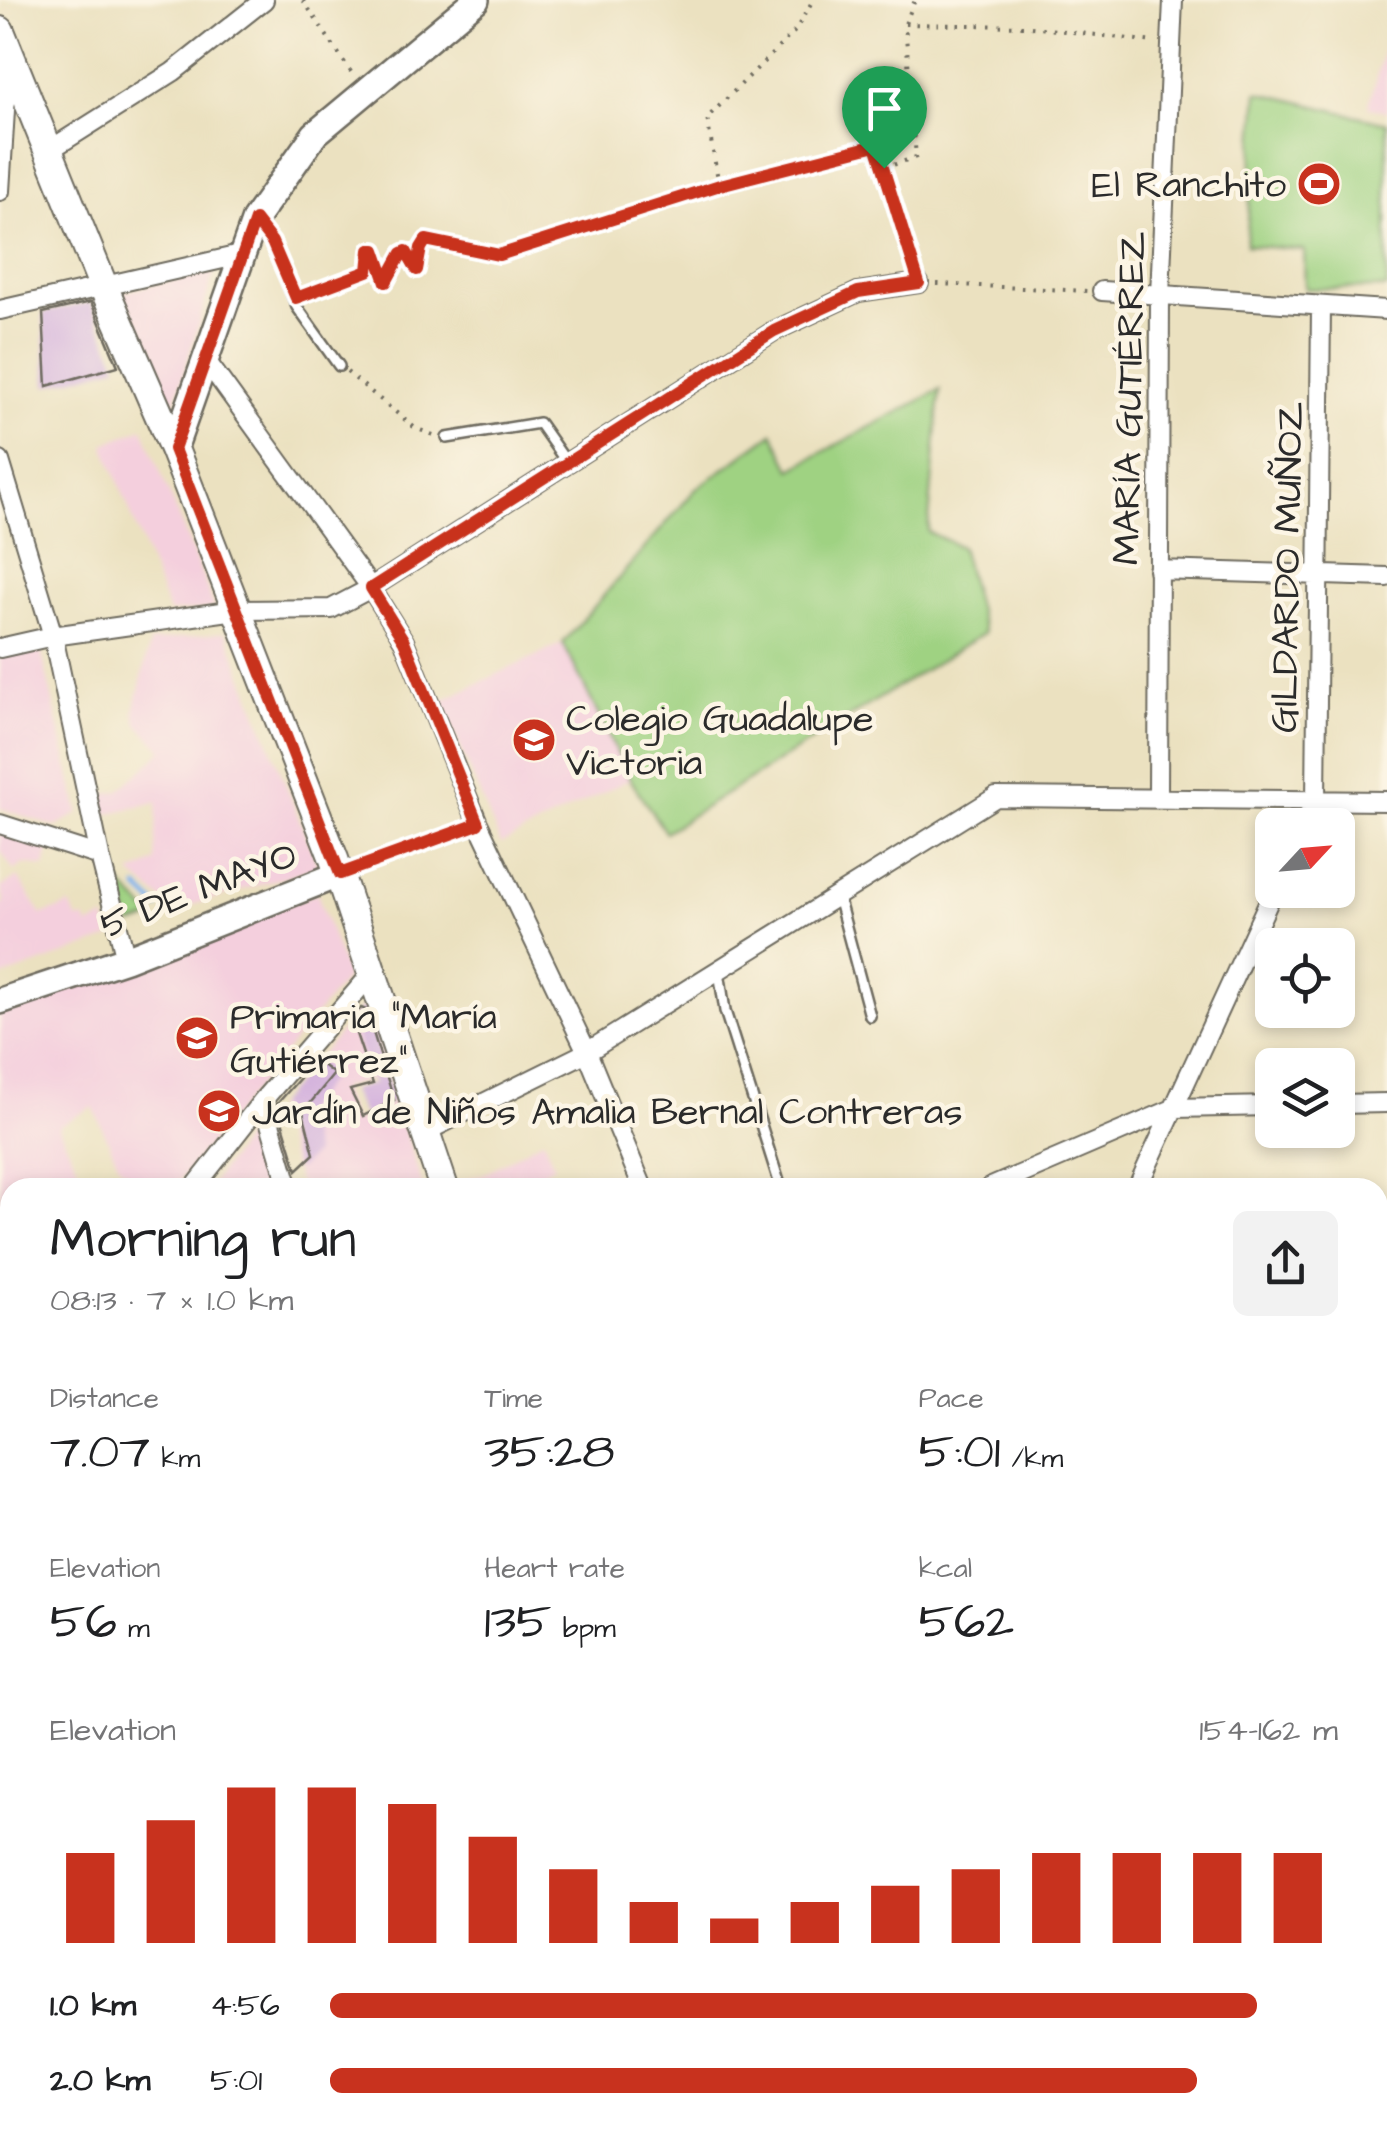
<!DOCTYPE html>
<meta charset="utf-8">
<style>
:root{--surface:#fff;--page:#f2f2f2;--text:#202124;--muted:#757577;--accent:#c8321e}
body{margin:0;font-family:"Architects Daughter",sans-serif;background:var(--page);color:var(--text);height:100vh;display:flex;flex-direction:column;font-size:38px;white-space:nowrap}
*{box-sizing:border-box;margin:0}
p{font-size:32px;color:var(--muted)}
.icon{flex:none;width:55px;height:55px;fill:none;stroke:currentColor;stroke-width:2;stroke-linecap:round;stroke-linejoin:round}
.map{position:relative;flex:1;overflow:hidden}
.sheet{position:absolute;left:0px;top:1178px;width:1388px;height:962px;display:flex;flex-direction:column;background:var(--surface);border-radius:30px 30px 0 0;box-shadow:0 5px 15px #0003}
.sheet>*{flex:none}
.needle{width:65px;rotate:64deg}
.buttons{position:absolute;left:1255px;top:808px;display:grid;gap:20px}
.buttons a{display:grid;place-items:center;width:100px;height:100px;border-radius:15px;background:var(--surface);box-shadow:0 5px 15px #0003;font-size:50px}
.pin{position:absolute;display:grid;place-items:center;width:85px;height:85px;color:#fff;margin:-102px -42px;border-radius:50% 50% 50% 0;rotate:-45deg;box-shadow:0 0 10px #0007}
.pin .icon{rotate:45deg}
.round{display:grid;place-items:center;flex:none;width:105px;height:105px;border-radius:15px;background:var(--page)}
.overview{display:flex;align-items:center;justify-content:space-between;height:170px;padding:0 50px}
h1{font-size:55px;font-weight:600;line-height:75px}
.figures{display:grid;grid-template-columns:repeat(3,1fr);gap:15px;height:170px;padding:10px 50px}
.figures div{display:grid;align-content:center}
.figures b{font-size:50px;font-weight:600}
.figures small{font-size:28px;font-weight:400}
.figures p{font-size:28px}
.chart{height:280px;padding:20px 50px}
.chart p{display:flex;justify-content:space-between}
.chart svg{width:100%;height:180px;margin-top:10px;stroke:var(--accent);stroke-width:6}
ul{padding:0 50px;list-style:none;font-size:32px}
li{display:grid;grid-template-columns:160px 120px 1fr;align-items:center;height:75px}
li i{height:25px;border-radius:12px;background:var(--accent)}
.map>svg:first-child{display:block}
.built{fill:#f4cfdd}
.green{fill:#9fd282;stroke:#657e56;stroke-width:2.5}
.lines{fill:none;stroke-linecap:round;stroke-linejoin:round}
.stream{stroke:#7fb3ed;stroke-width:5}
.building{fill:#d4b2dd}
.lane-casing{stroke:#6e6b5f;stroke-width:14}
.street-casing{stroke:#6e6b5f;stroke-width:22}
.secondary-casing{stroke:#6e6b5f;stroke-width:30}
.primary-casing{stroke:#6e6b5f;stroke-width:32}
.path{stroke:#6e6b5f;stroke-width:4;stroke-dasharray:2.5 8;stroke-linecap:butt}
.lane{stroke:#fff;stroke-width:9}
.street{stroke:#fff;stroke-width:18}
.secondary{stroke:#fff;stroke-width:25}
.primary{stroke:#fff;stroke-width:28}
.route-casing{stroke:#fff;stroke-width:20}
.route{stroke:#c8321e;stroke-width:12}
.labels{text-anchor:middle;stroke-width:9;stroke-linejoin:round;paint-order:stroke}
.poi-label{font-size:38px;fill:#2b2b2b;stroke:#fcf5e5;text-anchor:start}
.street-label{font-size:38px;fill:#2b2b2b;stroke:#fcf5e5}
</style>
<div class="map">
<svg width="1387" height="2138" viewBox="0 0 1387 2138">
<rect width="100%" height="100%" fill="#fcf5e5"/>
<filter id="ink" filterUnits="userSpaceOnUse"><feTurbulence type="fractalNoise" baseFrequency=".01" numOctaves="2"/><feDisplacementMap in="SourceGraphic" scale="20" xChannelSelector="R" yChannelSelector="G"/><feConvolveMatrix kernelMatrix="1 2 1 2 8 2 1 2 1" color-interpolation-filters="sRGB"/></filter>
<filter id="wash" filterUnits="userSpaceOnUse"><feTurbulence type="fractalNoise" baseFrequency=".0048" numOctaves="4" result="noise"/><feDisplacementMap in="SourceGraphic" scale="40" xChannelSelector="R" yChannelSelector="G"/><feGaussianBlur stdDeviation="2.25" result="paint"/><feColorMatrix in="noise" values="0 0 0 0 0 0 0 0 0 0 0 0 0 0 0 0 0 1.4 0 .05"/><feComposite in="paint" operator="in"/></filter>
<g filter="url(#wash)">
<rect width="100%" height="100%" fill="#ebe1c0"/>
<!-- built -->
<path class="built" d="M1384 48 1387 49V112L1368 107Z
M215 270 171 415 121 293Z
M143 428 215 608 169 613 104 444Z
M226 632 318 867 175 910 131 874 155 862 157 802 102 815 97 796 119 791 163 750 137 723 134 711 150 642Z
M563 643 630 779 501 844 441 701Z
M41 650 79 813 56 827 0 808V655Z
M0 824 51 842 45 867 24 864 14 871 0 850Z
M18 877 42 915 70 905 78 920 85 918 88 926 105 918 110 938 0 978V905L5 903 0 888Z
M317 893 347 977 174 1187H146L120 1167 93 1107 58 1126 87 1187 10 1188V1242L0 1232V1013Z
M361 1008 369 1010 388 1075 340 1088 354 1122 396 1102 423 1187H300L274 1108Z
M248 1134 261 1137 278 1187H209Z
M543 1139 554 1166 517 1187H462L460 1181 486 1173Z
M0 1266 10 1276V1409L0 1422Z
M0 1666 2 1674H10V1807L0 1756Z
M1378 1817 1387 1818V1868L1378 1869Z
M0 1926 10 1964V2084L0 2086Z
M10 2116V2130H52L54 2138H1L0 2119Z"/>
<!-- green -->
<path class="green" d="M1258 92 1387 123V288L1305 289 1304 250 1246 245Z
M940 390 928 532 961 547 984 633 665 832 630 779 563 643 695 490 773 433 791 469Z
M118 881 153 918 131 925Z"/>
<g class="lines">
<!-- stream -->
<path class="stream" d="M138 888 158 907
M1378 1883 1387 1882"/>
</g>
<g id="blocks">
<!-- building -->
<path class="building" d="M91 302 118 366 47 386 43 313Z
M361 1008 366 1010 394 1100 363 1116 350 1090 373 1084 351 1019Z
M316 1060 334 1074 303 1112 314 1154 297 1170 277 1104Z"/>
</g>
</g>
<g filter="url(#ink)">
<use href="#blocks" fill-opacity="0" stroke="#6e6b5f" stroke-width="2.5"/>
<g class="lines">
<defs>
<path id="lane" d="M259 226 272 243 297 307 339 366
M447 438 539 423 567 463
M838 897 870 1016
M719 971 725 1011 781 1188"/>
<path id="street" d="M48 151 173 72 264 0
M0 191 8 62
M1102 291 1387 310
M0 310 240 255
M205 359 371 588 404 641 478 823 587 1052 643 1188
M0 461 53 636 100 856 126 959
M1158 570 1387 577
M0 648 53 636 236 610 331 609 371 588 774 331 858 292 919 283
M1158 798 1160 295 1173 0
M0 824 100 856
M1304 825 1316 800 1321 307
M263 1100 289 1188
M1338 1104 1387 1103
M427 1131 587 1052 996 797 1387 801
M194 1188 263 1100 373 972
M989 1188 1175 1108 1272 1106
M1137 1188 1274 890
M0 1247 10 1258
M1378 1297H1387
M0 1443 10 1429
M0 1547 10 1545
M1378 2000H1387
M0 2099 10 2097
M554 2130 556 2138
M831 2130 832 2138
M1058 2130 1059 2138
M1208 2130 1332 2138
M605 2138 621 2130"/>
<path id="secondary" d="M174 449 255 219 315 134 476 0
M0 1001 126 959 340 874
M1378 1661 1387 1658
M0 1854 10 1891
M66 2130 67 2138"/>
<path id="primary" d="M0 31 104 288 174 449 334 859 444 1188
M1378 1800 1387 1801"/>
</defs>
<!-- lane casing -->
<use href="#lane" class="lane-casing"/>
<!-- street casing -->
<use href="#street" class="street-casing"/>
<!-- secondary casing -->
<use href="#secondary" class="secondary-casing"/>
<!-- primary casing -->
<use href="#primary" class="primary-casing"/>
<!-- path -->
<path class="path" d="M303 0 353 75
M905 24 1023 26 1154 42
M884 168 916 157 905 24 915 0
M719 185 707 118 795 31 813 0
M937 284 1088 291
M307 294 368 271 370 250H375L387 282 402 253 406 251 417 270 421 247 426 241 499 255 719 185 876 145 914 267
M347 372 415 428 436 436
M359 867 462 829"/>
<!-- lane -->
<use href="#lane" class="lane"/>
<!-- street -->
<use href="#street" class="street"/>
<!-- secondary -->
<use href="#secondary" class="secondary"/>
<!-- primary -->
<use href="#primary" class="primary"/>
</g>
</g>
<g class="lines" filter="url(#ink)">
<defs>
<path id="route" d="M876 145 919 283 858 292 774 331 371 588 404 641 478 824 340 874 174 449 255 220 272 242 296 298 368 271 370 250H375L386 282 402 253 406 251 417 270 421 248 426 240 499 255 720 185Z"/>
</defs>
<!-- route casing -->
<use href="#route" class="route-casing"/>
<!-- route -->
<use href="#route" class="route"/>
</g>
<!-- icons -->
<defs>
<symbol id="stadium-disc" viewBox="-11 -11 22 22"><circle r="9.5" fill="#c8321e" stroke="#fcf5e5"/><path d="M0-5a6.5 5 0 1 0 0 10a6.5 5 0 1 0 0-10ZM-3.5-1.8h7v3.6h-7Z" fill="#fff"/></symbol>
<symbol id="school-disc" viewBox="-11 -11 22 22"><circle r="9.5" fill="#c8321e" stroke="#fcf5e5"/><path d="M0-5L7-2L0 1L-7-2ZM-4 1L0 2.5L4 1V4Q0 6-4 4Z" fill="#fff"/></symbol>
</defs>
<g fill-rule="evenodd">
<use href="#stadium-disc" x="1294" y="159" width="50" height="50"/>
<use href="#school-disc" x="509" y="715" width="50" height="50"/>
<use href="#school-disc" x="172" y="1013" width="50" height="50"/>
<use href="#school-disc" x="194" y="1086" width="50" height="50"/>
</g>
<g class="labels">
<!-- poi labels -->
<g class="poi-label">
<text x="1286" y="197" text-anchor="end">El Ranchito</text>
<text x="566" y="731">Colegio Guadalupe<tspan x="566" dy="44">Victoria</tspan></text>
<text x="230" y="1029">Primaria "María<tspan x="230" dy="44">Gutiérrez"</tspan></text>
<text x="252" y="1124">Jardín de Niños Amalia Bernal Contreras</text>
</g>
<!-- street labels -->
<g class="street-label">
<text transform="translate(1128 398) rotate(-89)" y="13">MARÍA GUTIÉRREZ</text>
<text transform="translate(1286 567) rotate(-89)" y="13">GILDARDO MUÑOZ</text>
<text transform="translate(198 889) rotate(-21)" y="13">5 DE MAYO</text>
</g>
</g>
</svg>
<div class="buttons">
<a><svg class="needle" viewBox="-14 -14 28 28"><path d="M0-13l5 13h-10z" fill="#e53935"/><path d="M0 13l5-13h-10z" fill="#757577"/></svg></a>
<a><svg class="icon" aria-label="locate" viewBox="0 0 24 24"><circle cx="12" cy="12" r="6"/><path d="M12 2v4M12 18v4M2 12h4M18 12h4"/></svg></a>
<a><svg class="icon" aria-label="layers" viewBox="0 0 24 24"><path d="M12 4l9 5-9 5-9-5zM3 14l9 5 9-5"/></svg></a>
</div>
<div class="pin" style="left:884px;top:168px;background:#1e9e55"><svg class="icon" aria-label="arrive" viewBox="0 0 24 24"><path d="M6 21V4h12l-3 4 3 4H6"/></svg></div>
<section class="sheet">
<div class="overview"><div><h1>Morning run</h1><p>08:13 · 7 × 1.0 km</p></div><a class="round"><svg class="icon" aria-label="share" viewBox="0 0 24 24"><path d="M12 15V3M7 8l5-5 5 5M5 13v7h14v-7"/></svg></a></div>
<div class="figures">
<div><p>Distance</p><b>7.07<small> km</small></b></div>
<div><p>Time</p><b>35:28</b></div>
<div><p>Pace</p><b>5:01<small> /km</small></b></div>
</div>
<div class="figures">
<div><p>Elevation</p><b>56<small> m</small></b></div>
<div><p>Heart rate</p><b>135<small> bpm</small></b></div>
<div><p>kcal</p><b>562</b></div>
</div>
<div class="chart"><p><span>Elevation</span>154–162 m</p>
<svg viewBox="0 0 160 44" preserveAspectRatio="none"><path d="M5 44V22M15 44V14M25 44V6M35 44V6M45 44V10M55 44V18M65 44V26M75 44V34M85 44V38M95 44V34M105 44V30M115 44V26M125 44V22M135 44V22M145 44V22M155 44V22"/></svg>
</div>
<ul>
<li><b>1.0 km</b>4:56<i style="width:92%"></i></li>
<li><b>2.0 km</b>5:01<i style="width:86%"></i></li>
</ul>
</section>
</div>
